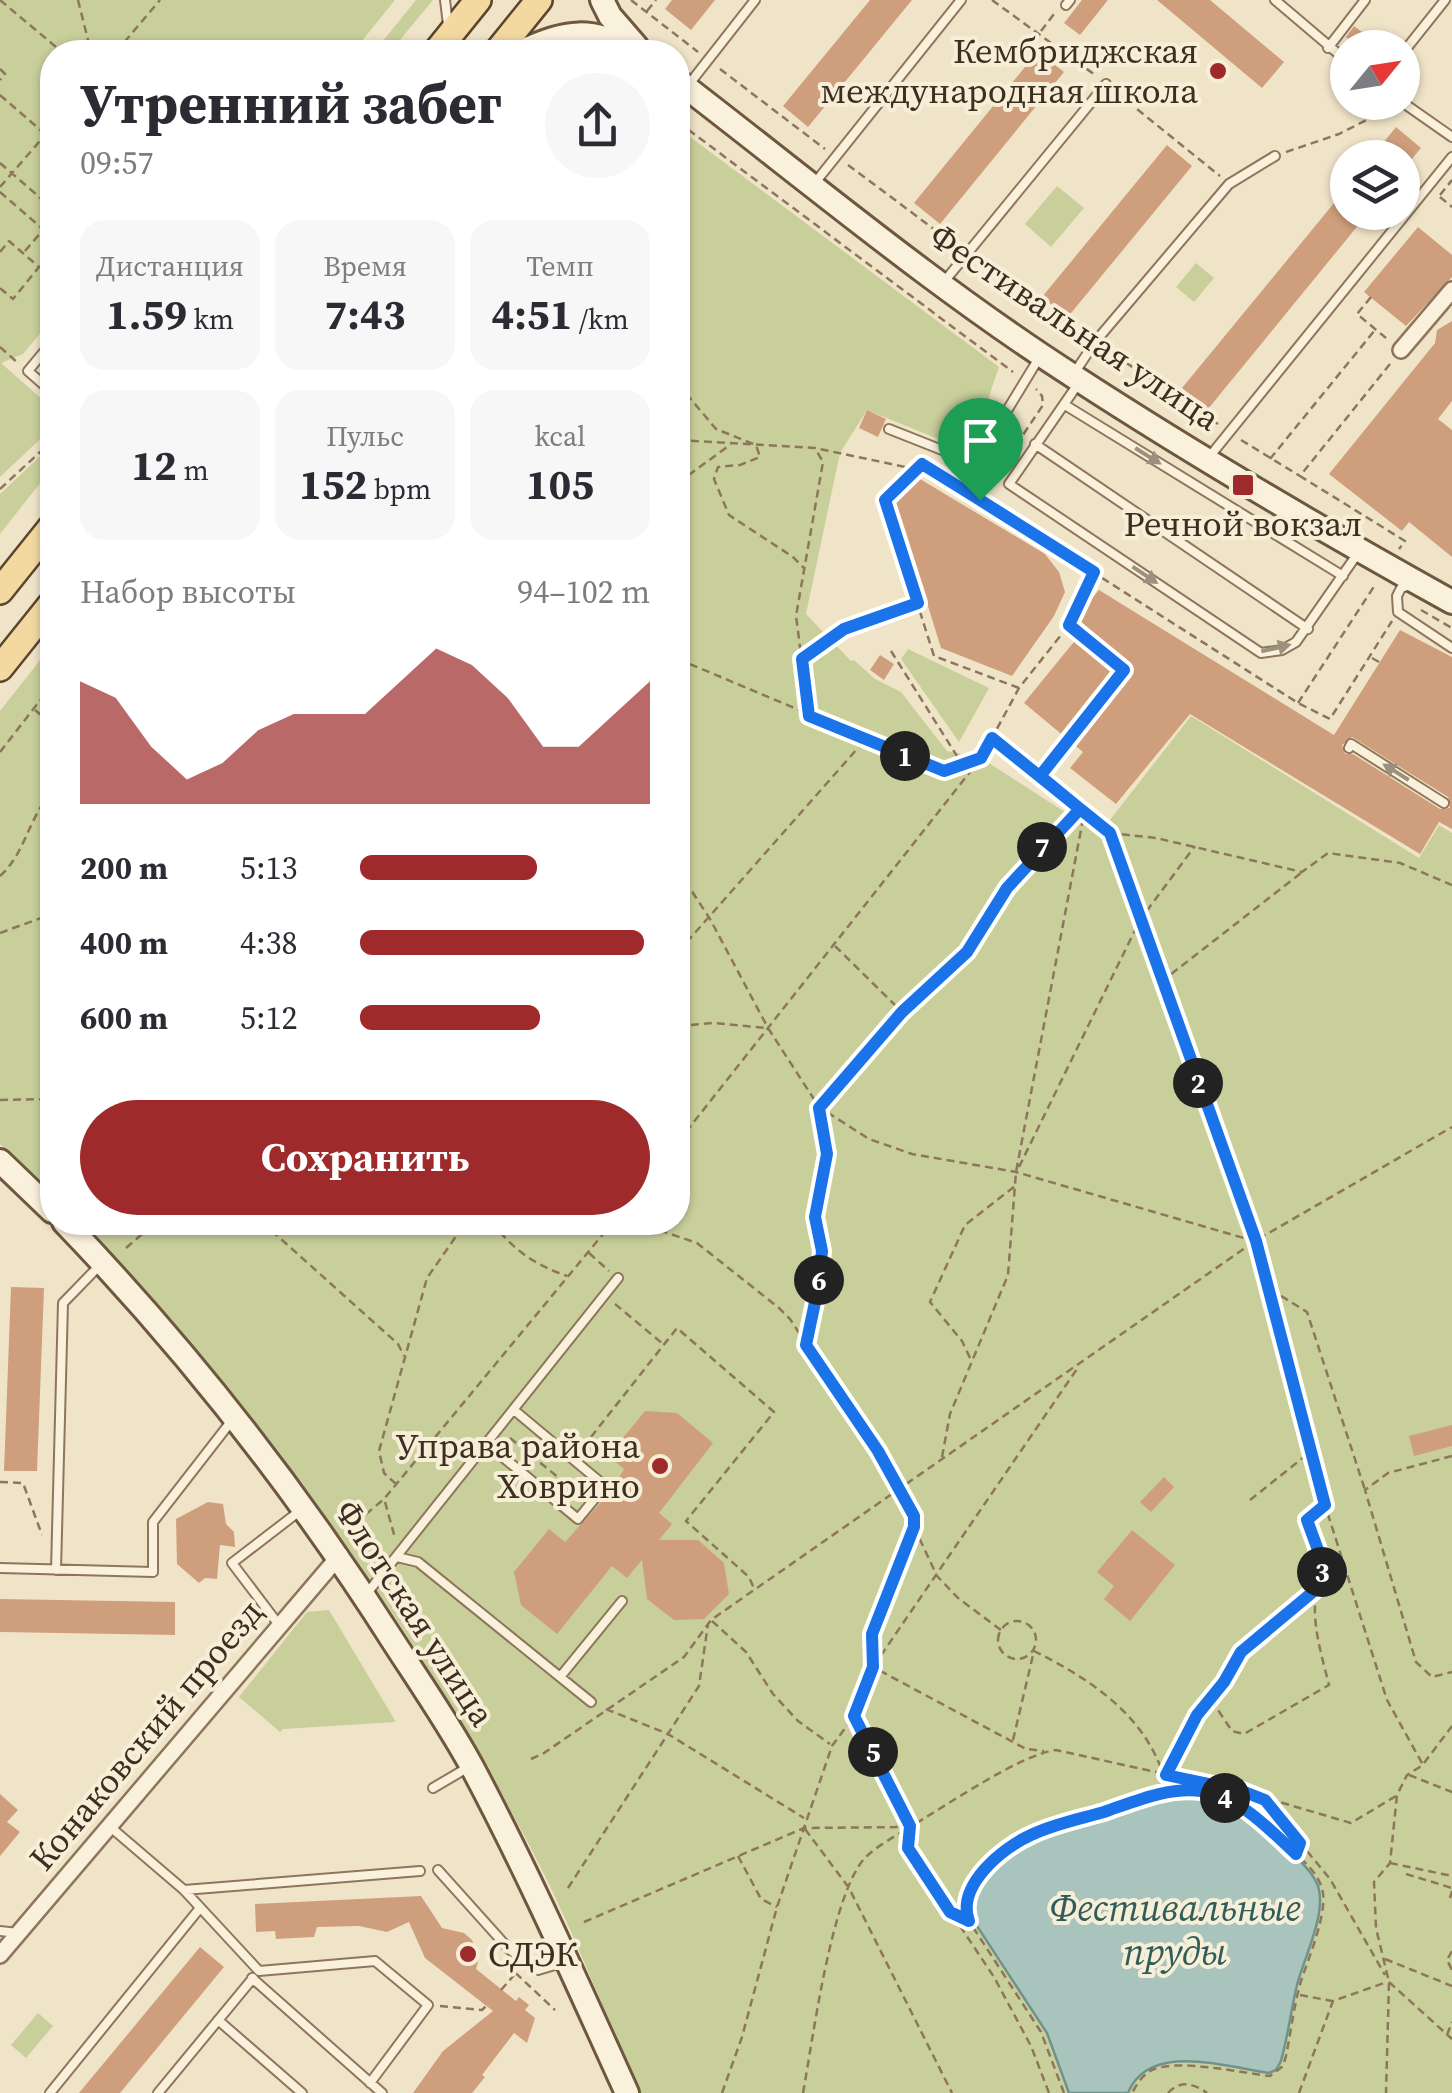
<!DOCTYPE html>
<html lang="ru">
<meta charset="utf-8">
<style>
:root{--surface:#fff;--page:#f7f7f7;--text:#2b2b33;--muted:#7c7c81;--accent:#9e2a2b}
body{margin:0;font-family:"Source Serif 4",serif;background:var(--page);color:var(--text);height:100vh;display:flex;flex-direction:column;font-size:38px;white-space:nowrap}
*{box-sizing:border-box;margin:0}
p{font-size:32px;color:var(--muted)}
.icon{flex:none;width:55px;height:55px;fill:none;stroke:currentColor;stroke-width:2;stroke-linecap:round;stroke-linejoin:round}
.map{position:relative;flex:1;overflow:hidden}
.side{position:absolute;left:40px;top:40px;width:650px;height:1195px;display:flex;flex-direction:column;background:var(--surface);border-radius:40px;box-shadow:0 2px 8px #0004}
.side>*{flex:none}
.needle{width:65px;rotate:60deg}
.fabs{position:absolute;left:1330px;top:30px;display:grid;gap:20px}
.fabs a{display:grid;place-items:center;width:90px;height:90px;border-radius:50%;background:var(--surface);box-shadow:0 2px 8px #0004;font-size:50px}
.pin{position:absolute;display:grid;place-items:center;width:85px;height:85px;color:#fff;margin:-102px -42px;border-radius:50% 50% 50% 0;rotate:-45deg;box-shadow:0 0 10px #0007}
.pin .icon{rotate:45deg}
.km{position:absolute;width:50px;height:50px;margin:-25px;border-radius:50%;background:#222;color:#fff;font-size:28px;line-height:50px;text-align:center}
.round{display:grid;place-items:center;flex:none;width:105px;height:105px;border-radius:52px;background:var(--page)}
.overview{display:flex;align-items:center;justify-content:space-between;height:170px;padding:0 40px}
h1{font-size:55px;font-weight:700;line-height:75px}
.stats{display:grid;grid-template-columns:repeat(3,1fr);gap:15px;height:170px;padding:10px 40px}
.stats div{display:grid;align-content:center;border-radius:25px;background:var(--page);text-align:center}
.stats b{font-size:42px;font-weight:700}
.stats small{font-size:28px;font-weight:400}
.stats p{font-size:28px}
.chart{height:280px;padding:20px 40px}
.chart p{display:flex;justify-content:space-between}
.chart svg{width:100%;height:180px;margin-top:10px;fill:var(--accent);opacity:.7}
.cta{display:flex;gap:20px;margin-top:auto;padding:20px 40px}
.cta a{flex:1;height:115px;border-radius:60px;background:var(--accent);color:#fff;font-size:40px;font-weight:700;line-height:115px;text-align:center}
ul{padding:0 40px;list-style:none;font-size:32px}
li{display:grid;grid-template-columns:160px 120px 1fr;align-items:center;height:75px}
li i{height:25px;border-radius:12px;background:var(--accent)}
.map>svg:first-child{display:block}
.green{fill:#c9cf9b}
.water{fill:#a9c4bc;stroke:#6f938a;stroke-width:2.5}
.building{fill:#cf9f7d;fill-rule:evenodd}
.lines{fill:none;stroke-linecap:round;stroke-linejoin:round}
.lane-casing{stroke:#8d765c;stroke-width:12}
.street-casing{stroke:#8d765c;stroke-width:20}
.secondary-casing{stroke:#6f573f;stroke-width:28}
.primary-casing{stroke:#5b4430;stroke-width:30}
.path{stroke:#8d765c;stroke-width:2.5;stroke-dasharray:8 5;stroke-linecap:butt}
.lane{stroke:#faf1dc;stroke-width:8}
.street{stroke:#faf1dc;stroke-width:15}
.secondary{stroke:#faf1dc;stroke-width:22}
.primary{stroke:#f3d9a0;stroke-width:25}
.oneway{fill:#9c907e}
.route-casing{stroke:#fff;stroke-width:20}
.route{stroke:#1a73e8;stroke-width:12}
.poi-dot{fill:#9e2a2b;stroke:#f7eed8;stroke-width:4}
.labels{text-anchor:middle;stroke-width:8;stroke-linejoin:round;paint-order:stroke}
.poi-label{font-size:35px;fill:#3d2e20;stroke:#f7eed8;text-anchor:end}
.street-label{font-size:35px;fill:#3d2e20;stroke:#f7eed8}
.water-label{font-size:38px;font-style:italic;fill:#2f5d5a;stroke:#f7eed8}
</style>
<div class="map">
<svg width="1452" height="2093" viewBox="0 0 1452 2093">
<rect width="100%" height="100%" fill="#f0e4c8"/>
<!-- green -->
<path class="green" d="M0 0H395L353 52H52V319L23 354 1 363 52 408V428L0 477Z
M416 0H433L390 52H374Z
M678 128 999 367 970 452 867 410 840 453 806 614 851 661 854 660 875 679 901 692 947 751 981 758 1099 834 1191 716 1419 858 1439 825 1452 833V2093H640C607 2019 578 1942 542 1870 421 1633 264 1414 79 1223L678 1222Z
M1057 186 1084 208 1051 247 1025 224Z
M1196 263 1214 278 1194 302 1176 287Z
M52 445V468L0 534V494Z
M52 645V1195L0 1144V711Z
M908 649 989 688 959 742 901 659Z
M329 1610 396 1722 283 1729 280 1732 239 1697 307 1612Z
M38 2013 53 2026 26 2058 11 2045Z"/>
<!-- water -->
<path class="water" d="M1180 1795C1214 1795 1238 1809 1264 1831 1281 1846 1310 1864 1318 1886 1327 1913 1304 1958 1297 1985 1291 2010 1288 2036 1281 2061L1276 2070 1269 2073C1226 2067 1149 2041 1128 2093H1069L1047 2033 975 1923 969 1904C993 1846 1050 1832 1103 1815 1128 1807 1154 1797 1180 1795Z"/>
<!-- building -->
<path class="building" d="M672 0H715L691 30 665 9Z
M870 0H912L808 127 783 106Z
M1082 0H1108L1080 35 1064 23Z
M1157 0H1210L1284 62 1262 88Z
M1354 26 1366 35 1381 48H1358L1346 37Z
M1038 51 1064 72 940 224 914 203Z
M1396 127 1421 148 1402 171V158H1371Z
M1167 145 1192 166 1067 318 1042 297Z
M1348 186V212H1369L1208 409 1182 388Z
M1418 227 1452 255V277L1406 326 1364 292Z
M1452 321V401L1438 419 1452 430V557L1409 522 1402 531 1329 474 1435 343 1437 330Z
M867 410 886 419 878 437 859 428Z
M920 479 1045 554 1059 572 1065 592 1054 616 1012 676 941 648 896 503Z
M1099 590 1334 735 1400 630 1452 657V829L1439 822 1420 854 1190 714 1116 804 1070 768 1083 752 1024 703 1082 632 1071 623ZM1352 737 1448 797 1450 808 1440 809 1353 754H1345L1342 745Z
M880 655 894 664 884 680 870 670Z
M11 1287 44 1288 37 1471H4Z
M645 1411 677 1413 713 1443 659 1513 672 1524 659 1540H698L724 1563 729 1594 704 1619 674 1620 647 1599 642 1560 627 1578 612 1566 557 1634 521 1605 514 1572 549 1529 565 1542 611 1491 624 1469 608 1456Z
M1452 1425V1446L1414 1456 1409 1436Z
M1164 1477 1174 1487 1151 1512 1140 1502Z
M208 1502 223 1504 226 1524 234 1532 235 1547 220 1545 217 1579 205 1578 199 1583 177 1564 176 1519Z
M1132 1530 1175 1565 1130 1621 1104 1599 1114 1586 1097 1572Z
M0 1599 175 1602V1635L0 1632Z
M0 1794 18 1810 7 1822 20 1832 0 1856Z
M421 1896 442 1928 464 1933 472 1940 479 1958 476 1969 516 2001 519 1997 529 2005 525 2010 535 2018 527 2043 514 2033 482 2075 485 2077 472 2093H413L443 2051 493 2011 425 1958 409 1922 387 1932 359 1926 317 1927 314 1937 276 1939 275 1931 256 1932 255 1904Z
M200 1947 224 1967 120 2093H79Z"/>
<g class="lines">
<defs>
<path id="lane" d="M445 0 448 25
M1275 0 1348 62
M1066 5 1070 0
M1328 48 1365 0
M1402 54 1445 0
M690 83 755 0
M1402 102 1452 137
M814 184 961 0
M943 283 1106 84
M52 342 28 371 52 392
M1075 372 1095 342 1229 184 1275 156
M1078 384 1009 484 1261 653 1282 650 1296 642 1358 553
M1065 405 1343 576
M889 429 975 463 1039 358
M1035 444 1308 629
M1210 456 1452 157
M1410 585 1401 588 1397 596 1398 612 1452 648
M1349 748 1351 744 1444 803
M487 1444 578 1519 605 1486 514 1410
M397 1557 418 1562 591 1702
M0 1568 153 1572V1522L233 1419
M56 1570 63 1303 100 1265
M368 1592 618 1278
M279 1625 232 1563 301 1510
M560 1677 622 1601
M433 1788 467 1768
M108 1825 184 1890 259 1971 375 1961 428 2005 370 2083
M438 1870 509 1949 538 1970 565 1962
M184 1890 420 1871
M0 1931 18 1933
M252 1978 382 2093
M218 2020 302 2093
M50 2093 200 1908
M158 2093 253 1978"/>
<path id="street" d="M1401 350 1452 290
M0 1955 340 1555"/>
<path id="secondary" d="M602 0 610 16 636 46
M520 52C569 30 589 27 637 52
M678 81C807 180 936 288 1073 376 1196 456 1324 531 1452 602
M0 1161 52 1211
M64 1222C190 1353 297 1490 395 1644 421 1684 448 1723 471 1765 528 1872 577 1983 627 2093"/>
<path id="primary" d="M436 52 478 0
M497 52 539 0
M0 591 52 526
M0 668 52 603"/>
</defs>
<!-- lane casing -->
<use href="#lane" class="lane-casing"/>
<!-- street casing -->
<use href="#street" class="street-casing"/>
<!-- secondary casing -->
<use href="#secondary" class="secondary-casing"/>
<!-- primary casing -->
<use href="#primary" class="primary-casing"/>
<!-- path -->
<path class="path" d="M0 0 62 52
M78 0 91 52
M631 0 698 52
M992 0 1095 75
M647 11 656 0
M1041 31 1054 14
M116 52 160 0
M0 69 5 74 0 80
M720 69 825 149
M1117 93 1220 176
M0 95 52 140
M678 122 1013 372
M1286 152 1339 134 1388 109
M0 163 52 208
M848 165 958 247
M0 187 52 127
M0 192 52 237
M1440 195 1452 180
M1440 197 1452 207
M678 236 684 284 678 304
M25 251 43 230
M0 252 9 241 39 267 13 299 0 288
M977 260 1085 335
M1371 297 1357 314 1386 338
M0 347 18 363
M1104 348 1218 424
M1390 364 1300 476 1405 541 1399 549
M678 384 716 429 756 445 760 457 740 465 718 467 714 479 729 515 793 557 805 569
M678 440 815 448 915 469
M1241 440 1300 476
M1270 459 1375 330
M678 483 731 444
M0 489 52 441
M980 499 1043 405 1042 396 1036 389
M1421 610 1452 628
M1070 624 1094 572
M891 651 962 764
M803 658 844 629 916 603
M1372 658 1379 662
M678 659 944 771 980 758
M1019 688 934 656 885 501 922 463 1298 703 1330 719 1392 621
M1298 703 1375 585
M35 710 52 724
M809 716 796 616 823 462 815 448
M0 752 52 685
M1040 776 1124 670 1069 625 1019 688 992 738 1110 833 1156 838 1302 872 1328 853 1400 863 1452 885
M1110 833 1255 1241 1325 1505 1387 1700 1423 1765 1407 1775 1397 1795 1390 1863 1374 1882 1376 1928 1389 1982 1386 2093
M678 870 710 919 768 1028 819 1107 869 1139 912 1154 1016 1172 1254 1241
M0 876C25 854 28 819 52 791
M45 921 52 933
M0 933 52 914
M835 946 901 1011
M678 952 865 740
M1161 982 1301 873
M678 1026 713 1023 766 1028
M0 1100 46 1099 52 1095
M678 1142 981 758 992 738
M1019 1167 1140 920 1195 846
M262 1222 398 1344 404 1356
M492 1222C513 1250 535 1265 567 1276
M635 1222 697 1243 779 1308 790 1319 901 1489 913 1516 914 1527 872 1634 873 1667 1026 1749 1044 1751
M126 1248 156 1222
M589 1253 609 1271
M1270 1289 1307 1312 1365 1490
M615 1304 663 1344
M807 1344 818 1288 822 1251 815 1217 827 1154 819 1107 902 1012 967 952 1007 888 1079 811
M970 1358 962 1341 930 1302 965 1225 1015 1186
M591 1437 677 1328 774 1412 686 1521 749 1577 755 1591
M510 1438 581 1496
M1452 1456 1388 1473 1365 1490 1416 1662 1432 1677 1452 1672
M942 1457 950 1414 1008 1275 1016 1172 1084 814
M0 1482 23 1483 42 1535
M396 1484 384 1473 379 1451 427 1278 466 1222
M1250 1500 1309 1453
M385 1502 395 1538
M914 1527 937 1576 958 1598 1001 1630
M346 1531 384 1499 613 1222
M712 1621 746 1652 773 1694 798 1721 830 1744
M998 1640a19 19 0 1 1 38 0a19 19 0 1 1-38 0Z
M1212 1696 1225 1682 1241 1652 1313 1592
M606 1709 668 1734 804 1818
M855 1716 910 1825
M1013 1740 1034 1651C1088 1678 1143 1713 1163 1774
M531 1759 544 1753 684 1657 711 1620 1255 1241 1452 1127
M1424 1763 1452 1726
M1166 1775 1197 1715 1210 1698 1232 1731 1244 1734 1329 1685C1323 1661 1316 1638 1315 1614 1314 1594 1319 1591 1321 1574 1324 1557 1313 1536 1307 1520L1324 1506
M1409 1775 1452 1792
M1266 1801 1330 1879 1385 1975
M805 1829 849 1888 952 2093
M738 1856 761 1899 777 1907
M1390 1863 1452 1876
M1406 1874 1452 1888
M568 1888 699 1686 708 1624
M1450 1898 1452 1891
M952 1913 967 1920
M584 1922 804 1828 909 1827
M1452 1951 1447 1960 1452 1970
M1385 1959 1452 1986
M506 1964 555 2010
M1389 1982 1452 2039
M501 1990 515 1974
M1300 1995 1332 2001
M440 2006 482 2010 486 2006
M1447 2035 1452 2022
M722 2093 742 2037 777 1907 832 1746 854 1716 873 1667 1079 1366
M803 2093C813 2039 831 1897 864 1859 876 1846 895 1837 909 1827
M1049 2093 1031 2046 994 1977 908 1848 910 1827C944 1807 1021 1754 1056 1750L1242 1791 1351 1823 1396 1796
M1064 2093 1041 2032 969 1921C956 1886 1002 1849 1030 1835 1052 1825 1078 1820 1102 1812 1136 1802 1169 1785 1205 1792 1236 1798 1259 1820 1281 1841 1297 1856 1319 1870 1323 1893 1326 1917 1309 1957 1301 1981 1294 2005 1291 2031 1286 2056L1283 2066 1270 2076C1240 2073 1179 2058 1152 2070 1142 2075 1137 2084 1132 2093
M1168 2093C1180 2080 1193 2083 1207 2093
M1299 2093 1333 2001 1387 1982"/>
<!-- lane -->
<use href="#lane" class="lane"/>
<!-- street -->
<use href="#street" class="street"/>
<!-- secondary -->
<use href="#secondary" class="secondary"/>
<!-- primary -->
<use href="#primary" class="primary"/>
</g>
<!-- one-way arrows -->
<defs><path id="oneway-solid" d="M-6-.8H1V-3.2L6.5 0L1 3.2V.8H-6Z" transform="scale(2.5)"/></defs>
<g class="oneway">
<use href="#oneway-solid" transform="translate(1148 456) rotate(32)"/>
<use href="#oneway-solid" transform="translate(1145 575) rotate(34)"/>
<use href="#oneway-solid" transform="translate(1276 648) rotate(-13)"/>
<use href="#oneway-solid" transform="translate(1396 772) rotate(-148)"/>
</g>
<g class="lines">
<defs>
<path id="route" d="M980 500 922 464 885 500 918 603 844 629 802 659 809 716 944 771 981 758 992 738 1110 833 1256 1241 1325 1505 1307 1520 1318 1550 1322 1574 1314 1591 1241 1652 1224 1682 1197 1715 1166 1775 1242 1791 1265 1800 1300 1843 1296 1854C1269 1829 1239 1796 1201 1791 1167 1787 1136 1801 1104 1812 1080 1819 1054 1824 1031 1835 1002 1848 956 1886 969 1921L950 1912 908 1848 910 1826 854 1716 873 1667 872 1634 914 1527V1516L878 1451 806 1345 818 1288 822 1251 815 1217 827 1154 819 1108 902 1012 967 952 1007 888 1080 809 1040 776 1124 670 1069 625 1094 572 980 500"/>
</defs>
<!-- route casing -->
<use href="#route" class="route-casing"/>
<!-- route -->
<use href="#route" class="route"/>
</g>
<!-- markers -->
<g class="poi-dot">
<circle cx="1218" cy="71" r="10"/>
<rect x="1231" y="473" width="24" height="24" rx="5"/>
<circle cx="660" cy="1466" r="10"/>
<circle cx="468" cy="1954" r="10"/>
</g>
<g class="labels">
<!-- poi labels -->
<g class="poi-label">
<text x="1198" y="63">Кембриджская<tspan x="1198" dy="40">международная школа</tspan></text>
<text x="1243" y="536" text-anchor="middle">Речной вокзал</text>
<text x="640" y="1458">Управа района<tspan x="640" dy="40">Ховрино</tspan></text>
<text x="488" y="1966" text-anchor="start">СДЭК</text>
</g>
<!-- street labels -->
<g class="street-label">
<text transform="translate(1075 327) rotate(34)" y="12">Фестивальная улица</text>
<text transform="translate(415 1613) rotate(57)" y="12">Флотская улица</text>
<text transform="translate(146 1735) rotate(-50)" y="12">Конаковский проезд</text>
</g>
<!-- water labels -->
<g class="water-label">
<text x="1175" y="1921">Фестивальные<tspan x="1175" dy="44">пруды</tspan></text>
</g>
</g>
</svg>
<div class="fabs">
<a><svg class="needle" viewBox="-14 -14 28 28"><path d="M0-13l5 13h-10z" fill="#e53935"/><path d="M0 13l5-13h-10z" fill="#7c7c81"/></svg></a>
<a><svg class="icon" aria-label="layers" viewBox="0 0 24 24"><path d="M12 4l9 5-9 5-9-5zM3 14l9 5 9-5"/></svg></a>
</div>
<div class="pin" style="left:980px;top:500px;background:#1e9e55"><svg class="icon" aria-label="arrive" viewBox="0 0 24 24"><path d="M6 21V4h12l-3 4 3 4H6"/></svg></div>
<b class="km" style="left:905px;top:756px">1</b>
<b class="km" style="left:1198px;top:1083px">2</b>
<b class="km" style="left:1322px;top:1572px">3</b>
<b class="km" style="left:1225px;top:1798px">4</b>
<b class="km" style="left:873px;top:1752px">5</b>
<b class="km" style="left:819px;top:1280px">6</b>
<b class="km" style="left:1042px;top:847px">7</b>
<section class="side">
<div class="overview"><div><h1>Утренний забег</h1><p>09:57</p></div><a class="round"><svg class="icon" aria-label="share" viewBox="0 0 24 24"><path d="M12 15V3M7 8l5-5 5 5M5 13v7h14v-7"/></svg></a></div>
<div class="stats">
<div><p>Дистанция</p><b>1.59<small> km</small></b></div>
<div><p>Время</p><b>7:43</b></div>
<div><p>Темп</p><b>4:51<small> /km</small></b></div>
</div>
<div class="stats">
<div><b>12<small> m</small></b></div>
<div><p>Пульс</p><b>152<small> bpm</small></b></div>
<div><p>kcal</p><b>105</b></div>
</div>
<div class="chart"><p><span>Набор высоты</span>94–102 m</p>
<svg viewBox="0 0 160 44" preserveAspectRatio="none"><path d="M0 44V14L10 18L20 30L30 38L40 34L50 26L60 22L70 22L80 22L90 14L100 6L110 10L120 18L130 30L140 30L150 22L160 14V44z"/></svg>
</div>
<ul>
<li><b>200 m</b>5:13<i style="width:61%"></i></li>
<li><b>400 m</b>4:38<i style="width:98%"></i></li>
<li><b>600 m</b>5:12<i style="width:62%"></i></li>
</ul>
<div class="cta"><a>Сохранить</a></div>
</section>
</div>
